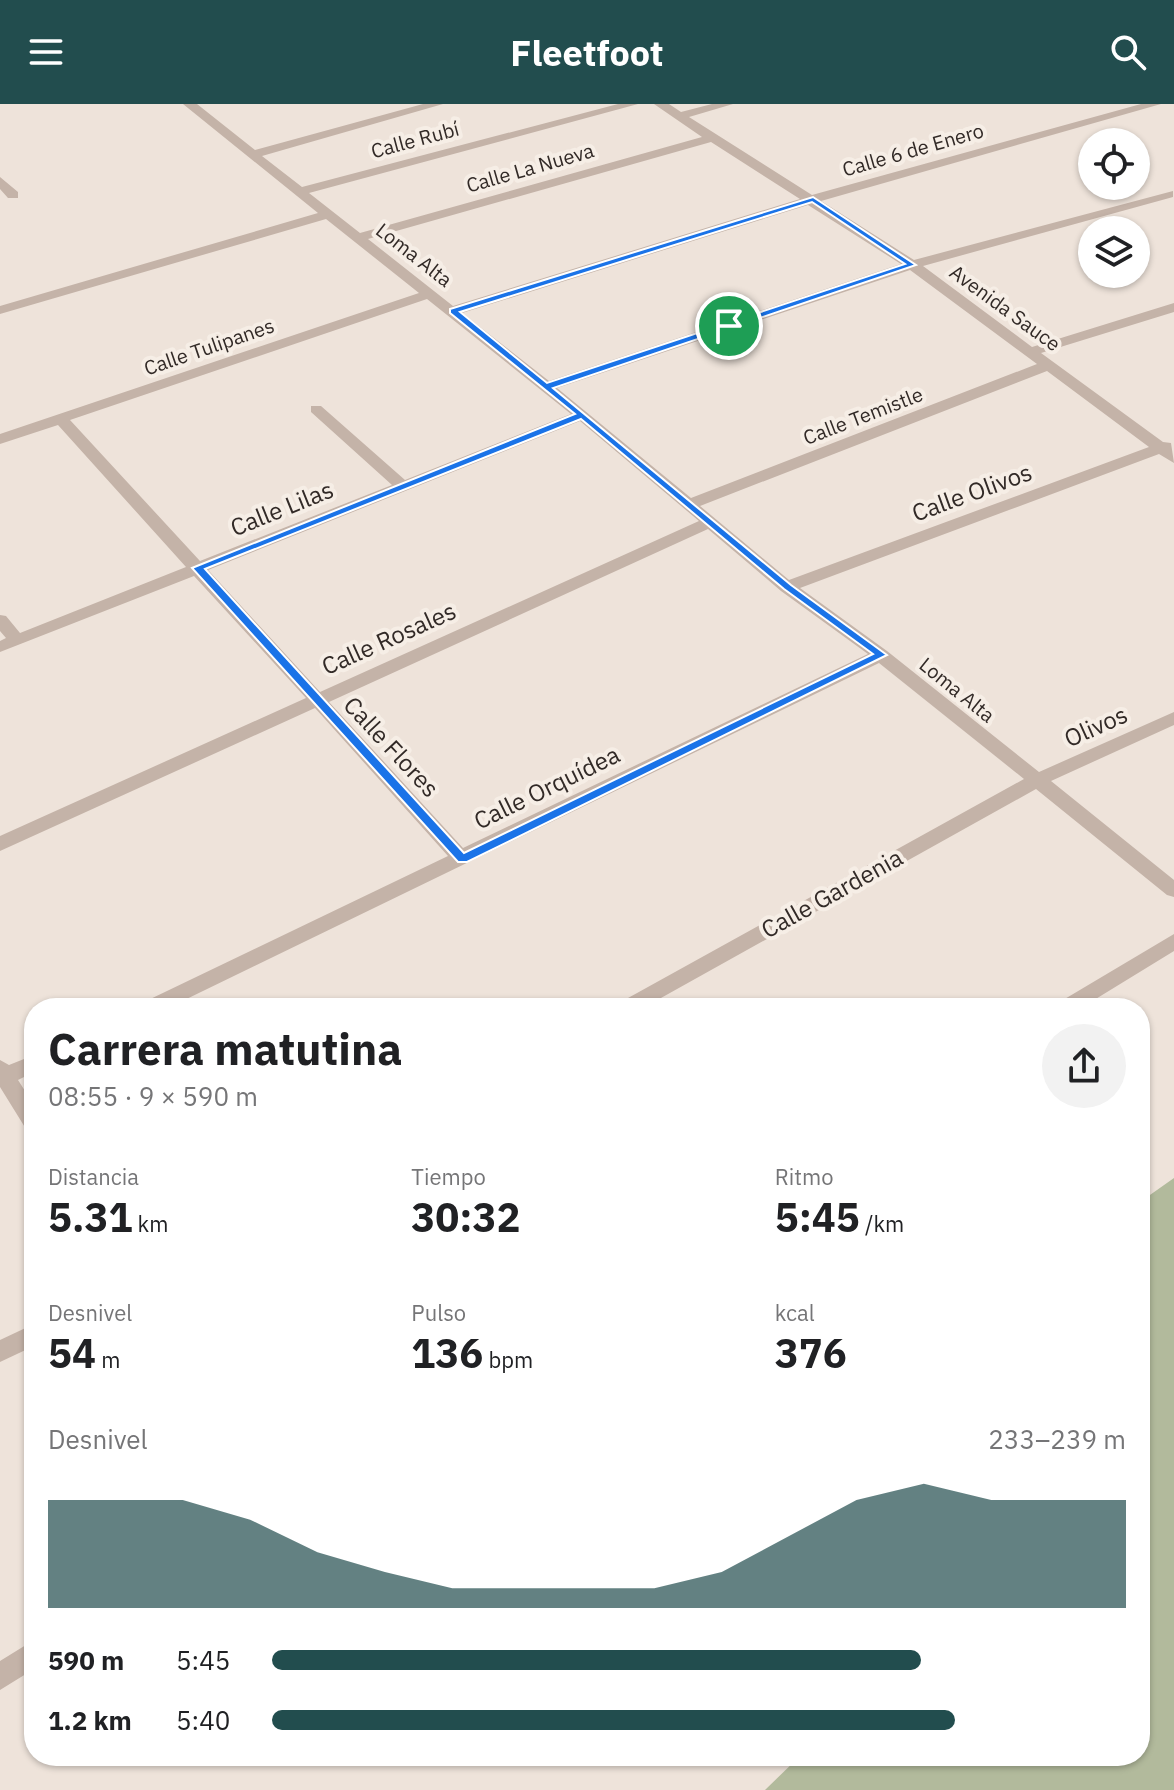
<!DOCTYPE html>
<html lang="es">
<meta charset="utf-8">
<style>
:root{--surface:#fff;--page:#f2f2f2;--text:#202124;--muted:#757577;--accent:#224d4e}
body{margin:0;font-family:"IBM Plex Sans",sans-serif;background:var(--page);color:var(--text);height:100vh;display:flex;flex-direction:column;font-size:30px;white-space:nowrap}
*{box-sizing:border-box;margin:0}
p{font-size:26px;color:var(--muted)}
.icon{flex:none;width:44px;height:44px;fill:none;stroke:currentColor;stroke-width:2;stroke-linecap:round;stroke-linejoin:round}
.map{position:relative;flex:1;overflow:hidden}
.drawer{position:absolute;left:24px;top:894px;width:1126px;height:768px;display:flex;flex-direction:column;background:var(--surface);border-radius:32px;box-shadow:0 2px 6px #0004}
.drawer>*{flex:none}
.controls{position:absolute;left:1078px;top:24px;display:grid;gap:16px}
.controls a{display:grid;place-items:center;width:72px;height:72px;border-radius:50%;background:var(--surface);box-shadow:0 2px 6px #0004;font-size:40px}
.pin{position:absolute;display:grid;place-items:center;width:68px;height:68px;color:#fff;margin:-34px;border:4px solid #fff;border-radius:50%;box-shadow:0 2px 8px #0007}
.round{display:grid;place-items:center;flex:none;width:84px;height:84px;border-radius:42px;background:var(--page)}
.headline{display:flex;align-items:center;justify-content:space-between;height:136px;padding:0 24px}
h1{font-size:44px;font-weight:800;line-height:60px}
.metrics{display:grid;grid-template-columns:repeat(3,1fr);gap:12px;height:136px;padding:8px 24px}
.metrics div{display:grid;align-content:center}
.metrics b{font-size:40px;font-weight:800}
.metrics small{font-size:22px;font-weight:400}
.metrics p{font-size:22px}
.chart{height:224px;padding:16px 24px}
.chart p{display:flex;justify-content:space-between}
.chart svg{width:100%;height:144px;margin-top:8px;fill:var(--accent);opacity:.7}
ul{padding:0 24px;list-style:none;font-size:26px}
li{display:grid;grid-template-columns:128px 96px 1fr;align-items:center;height:60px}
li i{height:20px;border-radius:10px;background:var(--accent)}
header{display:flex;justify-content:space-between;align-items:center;height:104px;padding:0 24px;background:var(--accent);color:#fff;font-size:36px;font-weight:800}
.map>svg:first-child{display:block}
.green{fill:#b2ba9c}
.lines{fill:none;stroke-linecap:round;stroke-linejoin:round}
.minor{fill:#c4b3a8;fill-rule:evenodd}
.route{fill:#1a73e8;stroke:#fff;stroke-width:2;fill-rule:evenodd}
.labels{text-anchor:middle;stroke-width:8;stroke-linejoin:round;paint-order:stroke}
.far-street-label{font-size:20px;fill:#322a27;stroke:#f6eee6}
.street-label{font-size:24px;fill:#322a27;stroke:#f6eee6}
</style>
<header><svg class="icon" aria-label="menu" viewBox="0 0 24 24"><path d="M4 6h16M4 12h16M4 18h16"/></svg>Fleetfoot<svg class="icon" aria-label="search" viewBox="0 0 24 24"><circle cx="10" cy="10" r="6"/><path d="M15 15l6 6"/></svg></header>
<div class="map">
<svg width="1174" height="1686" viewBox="0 0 1174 1686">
<rect width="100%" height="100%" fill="#eee3da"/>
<!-- green -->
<path class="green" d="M1174 1074V1686H765L800 1652H1140V1098Z"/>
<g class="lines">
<!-- minor -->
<path class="minor" d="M183 0H197L255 46 423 0H443L262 52 302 83 618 0H638L309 89 360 129 702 33 654 0H669L681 8 712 0H733L689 13 812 91 1141 0H1161L821 97 914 156 1173 87V93L923 162 1032 243 1174 199V208L1041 249 1163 338 1171 339 1174 359 1159 350 800 484 887 547 1039 668 1174 608V621L1051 677 1174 776V793L1167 791 1036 685 643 904H616L619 899 1024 675 879 559 168 904H139L142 899 448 752 315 604 0 747V732L306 594 194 472 0 548V537L6 534 0 527V511L6 512 20 529 186 463 58 321 0 340V330L419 189 326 115 0 210V202L318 109ZM711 38 800 95 453 202 368 135ZM808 101 901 160 549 277 462 209ZM910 166 1037 260 691 394 557 284ZM427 195 571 310 405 376 321 302H311V308L392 381 200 457 70 316ZM1047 267 1149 343 789 476 700 402ZM580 317 699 417 320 588 208 466ZM708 425 781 487 868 550 463 744 329 598Z
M0 73 18 88V94H8L0 85Z
M1174 830V847L1081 904H1055L1058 899Z
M34 951V968L18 976 34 1001V1028L26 1025 0 983V956L9 961Z
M34 1220V1242L0 1258V1236Z
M34 1536V1565L0 1586V1557Z"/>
</g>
<!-- route -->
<path class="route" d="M813 93 916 161 553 284 791 481 887 551 467 758H458L192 464 575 310 450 209V205ZM812 98 905 160 547 279 460 208ZM581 315 784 485 873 550 464 749 205 465Z"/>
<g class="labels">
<!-- far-street labels -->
<g class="far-street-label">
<text transform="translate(415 36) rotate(-15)" y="7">Calle Rubí</text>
<text transform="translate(913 46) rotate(-16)" y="7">Calle 6 de Enero</text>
<text transform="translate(530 64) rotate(-16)" y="7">Calle La Nueva</text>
<text transform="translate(414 151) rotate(38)" y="7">Loma Alta</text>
<text transform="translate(1005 204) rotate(36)" y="7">Avenida Sauce</text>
<text transform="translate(209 243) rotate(-19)" y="7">Calle Tulipanes</text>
<text transform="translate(863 312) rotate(-21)" y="7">Calle Temistle</text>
<text transform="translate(957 586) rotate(39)" y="7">Loma Alta</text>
</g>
<!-- street labels -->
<g class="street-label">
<text transform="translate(972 389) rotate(-20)" y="8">Calle Olivos</text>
<text transform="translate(282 405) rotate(-22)" y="8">Calle Lilas</text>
<text transform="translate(389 535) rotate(-24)" y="8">Calle Rosales</text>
<text transform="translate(1096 623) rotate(-24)" y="8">Olivos</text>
<text transform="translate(391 643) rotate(47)" y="8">Calle Flores</text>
<text transform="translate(547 684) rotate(-26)" y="8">Calle Orquídea</text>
<text transform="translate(832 790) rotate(-29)" y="8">Calle Gardenia</text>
</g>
</g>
</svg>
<div class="controls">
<a><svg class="icon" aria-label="locate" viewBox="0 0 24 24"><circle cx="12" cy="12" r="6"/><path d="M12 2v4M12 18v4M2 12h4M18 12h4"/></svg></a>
<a><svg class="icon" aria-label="layers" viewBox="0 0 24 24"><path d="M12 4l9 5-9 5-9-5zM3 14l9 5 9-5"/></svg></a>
</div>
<div class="pin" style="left:729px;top:222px;background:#1e9e55"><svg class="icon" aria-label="arrive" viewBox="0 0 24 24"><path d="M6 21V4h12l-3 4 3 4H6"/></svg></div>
<section class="drawer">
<div class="headline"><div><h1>Carrera matutina</h1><p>08:55 · 9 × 590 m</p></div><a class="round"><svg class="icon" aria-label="share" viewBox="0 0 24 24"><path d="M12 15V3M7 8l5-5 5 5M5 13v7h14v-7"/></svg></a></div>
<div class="metrics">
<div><p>Distancia</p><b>5.31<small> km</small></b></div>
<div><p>Tiempo</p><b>30:32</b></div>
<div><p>Ritmo</p><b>5:45<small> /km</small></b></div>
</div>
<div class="metrics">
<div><p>Desnivel</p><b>54<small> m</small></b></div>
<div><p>Pulso</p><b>136<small> bpm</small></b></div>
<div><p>kcal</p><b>376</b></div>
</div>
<div class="chart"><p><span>Desnivel</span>233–239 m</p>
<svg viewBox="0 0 160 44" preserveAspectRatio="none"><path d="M0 44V11L10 11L20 11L30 17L40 27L50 33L60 38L70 38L80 38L90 38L100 33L110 22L120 11L130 6L140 11L150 11L160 11V44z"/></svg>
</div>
<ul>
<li><b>590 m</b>5:45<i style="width:76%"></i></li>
<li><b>1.2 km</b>5:40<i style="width:80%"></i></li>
</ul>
</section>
</div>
